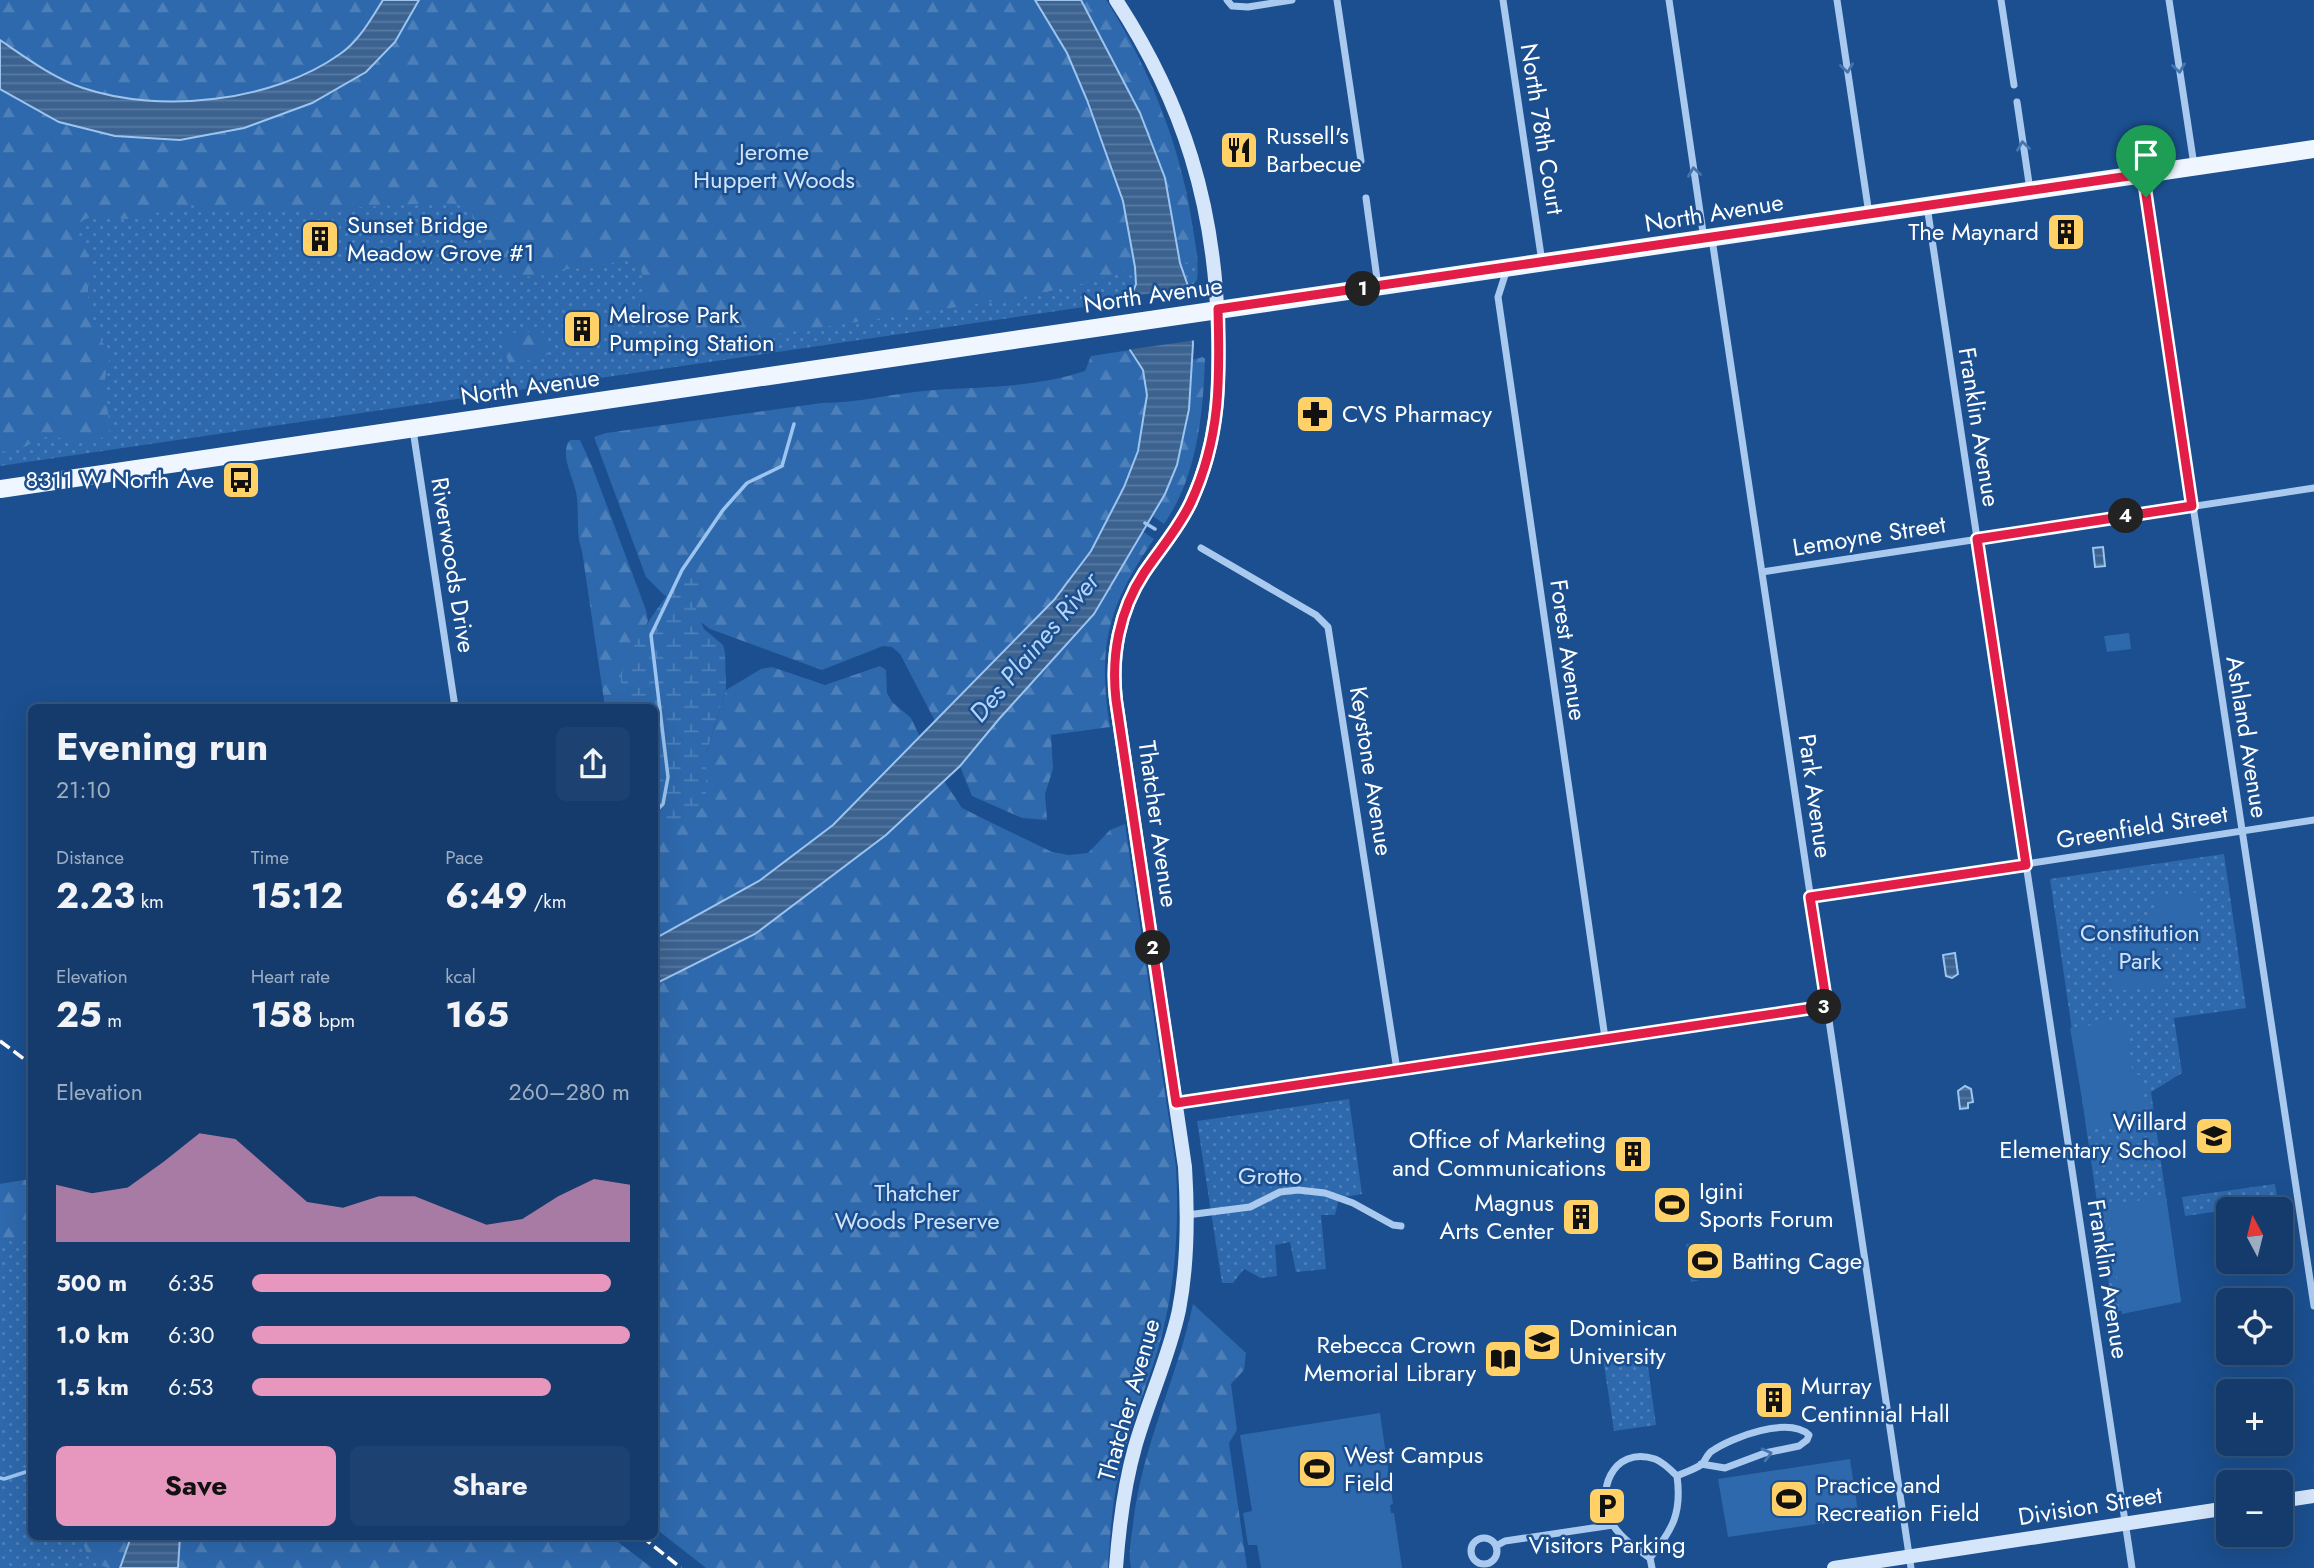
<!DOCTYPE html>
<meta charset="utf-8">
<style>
:root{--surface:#143b6b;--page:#1d4271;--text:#f1f3f6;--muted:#9dadc1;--line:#33557e;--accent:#e797bd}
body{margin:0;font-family:Jost,sans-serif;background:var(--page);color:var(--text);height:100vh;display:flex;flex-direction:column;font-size:26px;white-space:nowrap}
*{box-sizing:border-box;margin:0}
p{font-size:23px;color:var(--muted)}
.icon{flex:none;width:38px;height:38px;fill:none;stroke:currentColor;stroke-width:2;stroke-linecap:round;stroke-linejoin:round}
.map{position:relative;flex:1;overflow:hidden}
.panel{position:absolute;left:28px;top:704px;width:630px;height:836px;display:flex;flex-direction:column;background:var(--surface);border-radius:10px;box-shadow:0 7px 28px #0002,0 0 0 2px var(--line)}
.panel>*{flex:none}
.needle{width:46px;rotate:353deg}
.buttons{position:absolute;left:2216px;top:1197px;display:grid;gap:14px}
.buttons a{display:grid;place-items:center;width:77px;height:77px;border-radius:10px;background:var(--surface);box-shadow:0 7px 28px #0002,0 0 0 2px var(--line);font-size:35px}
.pin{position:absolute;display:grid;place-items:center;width:60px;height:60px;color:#fff;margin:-72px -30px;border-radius:50% 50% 50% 0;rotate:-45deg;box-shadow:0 0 7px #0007}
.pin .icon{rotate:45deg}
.km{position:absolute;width:35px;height:35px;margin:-18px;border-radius:50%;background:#222;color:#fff;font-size:19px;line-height:35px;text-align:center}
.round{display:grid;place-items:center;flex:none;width:74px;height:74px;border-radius:10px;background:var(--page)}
.summary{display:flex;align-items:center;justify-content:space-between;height:119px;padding:0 28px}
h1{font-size:38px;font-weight:700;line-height:52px}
.metrics{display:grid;grid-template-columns:repeat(3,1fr);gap:10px;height:119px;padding:7px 28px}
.metrics div{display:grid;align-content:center}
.metrics b{font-size:35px;font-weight:700}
.metrics small{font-size:19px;font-weight:400}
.metrics p{font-size:19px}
.chart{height:196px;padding:14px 28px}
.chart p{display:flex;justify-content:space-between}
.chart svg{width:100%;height:126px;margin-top:7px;fill:var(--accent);opacity:.7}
.cta{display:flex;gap:14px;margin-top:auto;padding:14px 28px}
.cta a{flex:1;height:80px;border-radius:10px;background:var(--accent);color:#111;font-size:28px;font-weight:700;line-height:80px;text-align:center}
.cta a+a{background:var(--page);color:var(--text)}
ul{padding:0 28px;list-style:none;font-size:23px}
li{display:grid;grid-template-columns:112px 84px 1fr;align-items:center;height:52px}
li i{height:18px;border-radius:9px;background:var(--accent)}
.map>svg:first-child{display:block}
.grass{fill:url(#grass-dots)}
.forest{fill:url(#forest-firs)}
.wetland{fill:url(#wetland-marsh)}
.pitch{fill:#2e69ad}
.water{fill:url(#water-rules);stroke:#9cc4f0;stroke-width:2}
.pier{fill:#1b4f8f}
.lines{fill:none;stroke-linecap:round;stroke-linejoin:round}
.stream{stroke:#9cc4f0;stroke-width:3.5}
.street{stroke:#a9c9ee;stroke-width:7}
.secondary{stroke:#d6e6fa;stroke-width:14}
.primary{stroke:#f0f6ff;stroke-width:18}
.rail{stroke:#fff;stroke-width:3.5;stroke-dasharray:12 5;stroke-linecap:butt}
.oneway{stroke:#4674ac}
.route-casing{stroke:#fff;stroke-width:14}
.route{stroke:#e11d48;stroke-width:9}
.labels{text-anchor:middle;stroke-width:5;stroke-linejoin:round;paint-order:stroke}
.street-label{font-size:24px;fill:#fff;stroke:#1b4f8f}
.poi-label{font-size:24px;fill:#fff;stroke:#1b4f8f;text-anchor:start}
.park-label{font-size:24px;fill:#cfe3fa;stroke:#1b4f8f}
.water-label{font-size:26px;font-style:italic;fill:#b5d3f5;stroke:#1b4f8f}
</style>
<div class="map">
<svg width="2314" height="1568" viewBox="0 0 2314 1568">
<defs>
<pattern id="grass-dots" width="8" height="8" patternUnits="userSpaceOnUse" patternTransform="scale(1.75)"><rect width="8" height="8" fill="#2e69ad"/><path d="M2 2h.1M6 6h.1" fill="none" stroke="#4d80b9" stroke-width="1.8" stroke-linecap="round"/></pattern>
<pattern id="forest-firs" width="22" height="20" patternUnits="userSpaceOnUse" patternTransform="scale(1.75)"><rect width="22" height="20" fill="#2e69ad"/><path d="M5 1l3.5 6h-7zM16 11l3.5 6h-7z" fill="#4d80b9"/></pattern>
<pattern id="wetland-marsh" width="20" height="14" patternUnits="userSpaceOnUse" patternTransform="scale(1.75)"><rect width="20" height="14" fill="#2e69ad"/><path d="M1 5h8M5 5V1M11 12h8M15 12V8" fill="none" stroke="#4d80b9"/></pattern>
<pattern id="water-rules" width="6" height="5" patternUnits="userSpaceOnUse" patternTransform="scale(1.75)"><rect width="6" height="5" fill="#3c6290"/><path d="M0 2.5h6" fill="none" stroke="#597aa1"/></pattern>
</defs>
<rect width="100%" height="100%" fill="#1b4f8f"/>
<!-- grass -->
<path class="grass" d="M0 0H1106C1151 70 1184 154 1194 237 1196 251 1199 265 1197 280L1189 289 1099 301 1098 305 0 466Z
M2224 854 2246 1008 2174 1018 2182 1073 2151 1092 2181 1302 2113 1312 2050 879Z
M1349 1099 1362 1194 1339 1198 1335 1215H1321L1326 1269 1296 1272 1290 1242 1275 1245 1277 1276 1261 1278 1244 1269 1233 1283H1222L1197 1121Z
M31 1179 32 1536 611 1537 652 1568H0V1184Z
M2275 1184 2278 1203 2185 1216 2182 1197Z
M1646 1352 1656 1425 1614 1431 1603 1358Z"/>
<!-- forest -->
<path class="forest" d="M0 0H383C371 19 359 41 340 54 273 102 160 114 83 88 53 78 25 57 0 40Z
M419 0H1035L1067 53 1087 100 1123 201 1135 267 1086 283 1023 297 777 334 691 349 670 345 649 313 641 269C623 255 620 262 601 266 587 269 571 268 557 270 547 271 536 276 525 277 495 278 475 234 471 210L456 204 434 203 327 209 223 211 191 205 129 219 88 218 80 222C75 245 91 249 91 268 91 275 88 282 88 290 88 312 98 338 111 356 99 384 108 401 110 430 97 451 68 436 48 437 37 438 32 444 22 448 15 450 7 451 0 452V89L59 122 115 136 312 103 366 72 395 42Z
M1081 0H1106C1157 79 1186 170 1198 262L1180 263 1165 178 1140 113Z
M539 331 548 335V354L541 359 509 363 502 345 504 338 511 333Z
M1130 350 1143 370 1147 395 1138 451 1124 487 1091 551 1054 600 935 721 900 654 892 647 883 646 822 670 710 629 663 594 646 577 594 437 606 433 822 403C861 403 897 392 935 390 989 386 1032 388 1085 371L1091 356Z
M1203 357 1205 359C1203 415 1197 477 1164 524L1151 515C1180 470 1189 413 1191 360Z
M570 440H580L592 466 646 610 648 621 621 678 623 707H605L582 551C575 532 580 513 576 492 573 477 559 453 570 440Z
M1142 531 1154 539C1108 605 1097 647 1110 727L1051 735 1053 769 1045 794 1047 820 1022 818 972 796 960 766 999 719 1094 614Z
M880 666 886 670 887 693 892 702 911 718 920 737C891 766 863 798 832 826 780 872 717 910 655 939L654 822 658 824 706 804V754L726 690 761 669 772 667 825 685Z
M944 781 962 808 994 824 1052 852 1069 855 1088 853 1110 830 1125 824 1176 1167C1179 1222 1176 1276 1163 1331 1151 1379 1129 1424 1119 1473 1112 1504 1110 1536 1108 1568H706L655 1528 654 984 755 934 886 835Z
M31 1179V1237L0 1242V1184Z
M1193 1304 1246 1353 1244 1370 1231 1384 1237 1430 1229 1443 1247 1568H1131C1128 1554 1131 1539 1133 1525 1141 1448 1177 1379 1193 1304Z
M180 1536 611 1537 652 1568H178Z
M80 1537H131L120 1568H108L90 1560Z"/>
<!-- wetland -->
<path class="wetland" d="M685 578 699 579 696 611 704 629 723 645 725 653 726 690 706 754V804L684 825 658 824 654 822V707H623C622 698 620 688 621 679 623 659 667 587 685 578Z"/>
<!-- pitch -->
<path class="pitch" d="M2129 633 2131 649 2107 652 2104 636Z
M2196 892 2203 944 2163 949 2155 898Z
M2154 919 2163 985 2117 991 2108 926Z
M2125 1021 2133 1075H2140L2147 1119 2087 1128 2070 1028Z
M2166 1196 2181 1302 2122 1314 2107 1206Z
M1707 1241 1713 1279 1703 1280 1698 1243Z
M1695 1243 1700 1280 1691 1282 1686 1244Z
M1380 1413 1393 1504 1390 1505 1391 1513H1394L1402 1568H1261L1257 1545H1248L1243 1513 1252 1511 1240 1435Z
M1850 1459 1859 1518 1728 1537 1718 1479Z"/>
<!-- water -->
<path class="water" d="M383 0H419L395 42 366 72 312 103 244 128 180 140 115 136 59 122 0 89V40C25 57 53 78 83 88 160 114 273 102 340 54 359 41 371 19 383 0Z
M1035 0H1081L1140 113 1165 178 1180 263 1189 289 1193 344 1189 409 1177 465 1165 494 1094 614 999 719 960 766 886 835 755 934 655 984 654 939 759 881 833 825 1054 600 1091 551 1124 487 1138 451 1147 395 1143 370 1130 350 1131 297 1136 284 1135 267 1123 201 1087 100 1067 53Z
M2103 547 2105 566 2095 567 2093 548Z
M1955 953 1958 974 1952 978 1946 976 1943 955Z
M1965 1086 1971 1089 1973 1102 1968 1103V1108L1960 1109 1958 1091Z
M131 1537H180L178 1568H120Z"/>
<!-- pier -->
<path class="pier" d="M1191 287 1196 340 1126 350 1128 297Z"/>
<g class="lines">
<!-- stream -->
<path class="stream" d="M1145 523 1155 529
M654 813 663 804 668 777 651 635 682 570 723 510 747 483 782 466 794 424
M0 1478 4 1479 32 1470"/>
<!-- street -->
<path class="street" d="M1227 0 1232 6 1248 7 1292 0
M1337 0 1361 161
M1503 0 1542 262
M1669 0 1704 239
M1837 0 1869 214
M2001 0 2014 85
M2169 0 2194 165
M2017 102 2030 190
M2143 175 2314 1306
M1366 198 1378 286
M1927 206 2132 1568
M1712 239 1911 1568
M1507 269 1498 297 1605 1038
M413 430 455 707
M1201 548 1316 615 1328 627 1397 1070
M1762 572 2314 488
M1810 897 2314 820
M1176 1103 1827 1006
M1187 1215 1250 1207 1280 1192 1298 1190 1325 1193 1353 1203 1393 1225 1401 1226
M1677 1476C1685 1472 1696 1469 1702 1464 1706 1460 1707 1454 1712 1451 1732 1437 1789 1416 1809 1435L1807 1440 1799 1446 1765 1453 1725 1468 1701 1464
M1471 1551a13 13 0 1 1 26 0a13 13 0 1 1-26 0Z
M1496 1546 1505 1541 1613 1525
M1650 1558C1637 1549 1622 1539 1613 1525 1594 1493 1612 1445 1655 1459 1663 1462 1671 1470 1677 1476 1682 1513 1673 1529 1650 1558L1652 1568"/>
<!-- secondary -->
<path class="secondary" d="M1116 0C1184 104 1215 206 1218 330 1220 391 1217 446 1191 502 1179 528 1160 549 1144 573 1119 611 1111 656 1116 700L1185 1167C1188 1214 1188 1263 1179 1310 1169 1357 1148 1401 1135 1447 1124 1486 1119 1527 1116 1568
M2280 1501 2314 1496
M1834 1568 2228 1508"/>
<!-- primary -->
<path class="primary" d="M0 489 2314 149"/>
<!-- rail -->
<path class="rail" d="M0 1041 32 1065
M641 1536 681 1568"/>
</g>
<!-- one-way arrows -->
<defs><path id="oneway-chevron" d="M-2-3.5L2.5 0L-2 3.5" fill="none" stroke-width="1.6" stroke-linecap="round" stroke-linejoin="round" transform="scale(1.75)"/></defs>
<g class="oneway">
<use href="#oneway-chevron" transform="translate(1847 68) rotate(82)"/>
<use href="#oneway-chevron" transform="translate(2179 68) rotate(82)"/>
<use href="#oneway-chevron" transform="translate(2023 146) rotate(-98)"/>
<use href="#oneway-chevron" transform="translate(1694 172) rotate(-98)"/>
<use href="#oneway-chevron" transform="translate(1767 1454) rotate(-14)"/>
</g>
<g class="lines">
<defs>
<path id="route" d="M2143 174 2192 506 1977 539 2026 865 1810 897 1827 1006 1176 1103 1116 700C1111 656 1119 611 1144 573 1160 549 1179 528 1191 502 1221 437 1220 379 1218 309Z"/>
</defs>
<!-- route casing -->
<use href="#route" class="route-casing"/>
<!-- route -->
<use href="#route" class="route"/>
</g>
<!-- icons -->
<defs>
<symbol id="restaurant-square" viewBox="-11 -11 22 22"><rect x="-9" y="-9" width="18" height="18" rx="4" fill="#ffd166" stroke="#1b4f8f"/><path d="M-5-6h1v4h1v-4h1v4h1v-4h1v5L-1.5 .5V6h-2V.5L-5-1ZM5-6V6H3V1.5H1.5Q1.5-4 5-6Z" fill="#111"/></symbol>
<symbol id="building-square" viewBox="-11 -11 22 22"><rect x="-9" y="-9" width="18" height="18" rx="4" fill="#ffd166" stroke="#1b4f8f"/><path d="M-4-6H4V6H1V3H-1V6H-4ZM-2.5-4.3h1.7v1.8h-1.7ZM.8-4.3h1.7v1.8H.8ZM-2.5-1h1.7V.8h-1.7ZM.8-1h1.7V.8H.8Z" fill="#111"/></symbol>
<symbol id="pharmacy-square" viewBox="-11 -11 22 22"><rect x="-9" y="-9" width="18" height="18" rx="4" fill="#ffd166" stroke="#1b4f8f"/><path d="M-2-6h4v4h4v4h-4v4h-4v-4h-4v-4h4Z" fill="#111"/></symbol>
<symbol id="bus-square" viewBox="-11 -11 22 22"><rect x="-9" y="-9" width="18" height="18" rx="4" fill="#ffd166" stroke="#1b4f8f"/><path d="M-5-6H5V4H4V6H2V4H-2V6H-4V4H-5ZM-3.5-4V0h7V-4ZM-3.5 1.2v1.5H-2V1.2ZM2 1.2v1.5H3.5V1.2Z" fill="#111"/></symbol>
<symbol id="school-square" viewBox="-11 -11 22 22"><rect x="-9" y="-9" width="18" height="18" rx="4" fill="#ffd166" stroke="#1b4f8f"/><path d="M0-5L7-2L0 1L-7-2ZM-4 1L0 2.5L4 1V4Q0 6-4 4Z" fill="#111"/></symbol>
<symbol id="stadium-square" viewBox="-11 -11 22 22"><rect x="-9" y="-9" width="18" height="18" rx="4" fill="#ffd166" stroke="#1b4f8f"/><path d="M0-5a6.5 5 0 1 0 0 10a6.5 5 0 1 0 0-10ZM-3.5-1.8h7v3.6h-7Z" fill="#111"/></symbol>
<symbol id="university-square" viewBox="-11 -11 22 22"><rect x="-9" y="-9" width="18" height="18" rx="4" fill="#ffd166" stroke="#1b4f8f"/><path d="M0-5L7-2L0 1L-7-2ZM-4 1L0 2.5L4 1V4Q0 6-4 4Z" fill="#111"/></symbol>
<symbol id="library-square" viewBox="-11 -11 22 22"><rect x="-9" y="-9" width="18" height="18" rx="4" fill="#ffd166" stroke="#1b4f8f"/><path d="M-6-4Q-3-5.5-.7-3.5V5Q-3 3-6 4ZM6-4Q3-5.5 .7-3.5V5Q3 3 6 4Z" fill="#111"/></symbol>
<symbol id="parking-square" viewBox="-11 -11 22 22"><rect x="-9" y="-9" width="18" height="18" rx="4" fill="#ffd166" stroke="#1b4f8f"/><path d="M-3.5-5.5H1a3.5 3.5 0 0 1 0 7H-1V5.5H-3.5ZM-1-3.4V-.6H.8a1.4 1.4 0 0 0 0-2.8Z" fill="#111"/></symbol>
</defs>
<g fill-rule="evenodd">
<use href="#restaurant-square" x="1217" y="128" width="44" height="44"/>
<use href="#building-square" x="2044" y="210" width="44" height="44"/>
<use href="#building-square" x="298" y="217" width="44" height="44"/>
<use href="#building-square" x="560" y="307" width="44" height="44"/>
<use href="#pharmacy-square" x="1293" y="392" width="44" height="44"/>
<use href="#bus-square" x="219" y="458" width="44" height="44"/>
<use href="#school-square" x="2192" y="1114" width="44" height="44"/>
<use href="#building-square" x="1611" y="1132" width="44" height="44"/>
<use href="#stadium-square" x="1650" y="1183" width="44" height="44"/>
<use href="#building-square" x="1559" y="1195" width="44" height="44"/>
<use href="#stadium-square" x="1683" y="1239" width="44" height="44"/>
<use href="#university-square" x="1520" y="1320" width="44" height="44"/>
<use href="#library-square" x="1481" y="1337" width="44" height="44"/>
<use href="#building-square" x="1752" y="1378" width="44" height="44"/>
<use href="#stadium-square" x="1295" y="1447" width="44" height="44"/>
<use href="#stadium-square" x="1767" y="1477" width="44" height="44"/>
<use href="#parking-square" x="1585" y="1484" width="44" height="44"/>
</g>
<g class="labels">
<!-- street labels -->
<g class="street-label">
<text transform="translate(1542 129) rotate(81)" y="8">North 78th Court</text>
<text transform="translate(1714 213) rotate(-9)" y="8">North Avenue</text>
<text transform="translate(1153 295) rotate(-8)" y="8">North Avenue</text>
<text transform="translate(530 387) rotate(-8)" y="8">North Avenue</text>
<text transform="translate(1979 427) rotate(81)" y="8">Franklin Avenue</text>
<text transform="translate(1869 536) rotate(-9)" y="8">Lemoyne Street</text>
<text transform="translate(453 565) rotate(81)" y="8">Riverwoods Drive</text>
<text transform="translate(1568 650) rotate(82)" y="8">Forest Avenue</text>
<text transform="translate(2247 737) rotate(81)" y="8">Ashland Avenue</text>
<text transform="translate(1371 771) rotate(81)" y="8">Keystone Avenue</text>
<text transform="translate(1815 796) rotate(82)" y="8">Park Avenue</text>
<text transform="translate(1158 824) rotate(82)" y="8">Thatcher Avenue</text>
<text transform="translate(2142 827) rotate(-9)" y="8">Greenfield Street</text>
<text transform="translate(2108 1279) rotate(81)" y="8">Franklin Avenue</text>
<text transform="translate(1129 1400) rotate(-74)" y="8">Thatcher Avenue</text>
<text transform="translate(2090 1506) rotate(-9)" y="8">Division Street</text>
</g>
<!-- poi labels -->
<g class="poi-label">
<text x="1266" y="144">Russell's<tspan x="1266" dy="28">Barbecue</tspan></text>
<text x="347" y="233">Sunset Bridge<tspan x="347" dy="28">Meadow Grove #1</tspan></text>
<text x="2039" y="240" text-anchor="end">The Maynard</text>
<text x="609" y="323">Melrose Park<tspan x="609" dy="28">Pumping Station</tspan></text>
<text x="1342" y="422">CVS Pharmacy</text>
<text x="214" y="488" text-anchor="end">8311 W North Ave</text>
<text x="2187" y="1130" text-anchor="end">Willard<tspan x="2187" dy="28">Elementary School</tspan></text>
<text x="1606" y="1148" text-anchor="end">Office of Marketing<tspan x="1606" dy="28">and Communications</tspan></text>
<text x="1699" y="1199">Igini<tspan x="1699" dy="28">Sports Forum</tspan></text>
<text x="1554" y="1211" text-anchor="end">Magnus<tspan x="1554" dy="28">Arts Center</tspan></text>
<text x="1732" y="1269">Batting Cage</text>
<text x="1569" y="1336">Dominican<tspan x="1569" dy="28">University</tspan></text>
<text x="1476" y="1353" text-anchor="end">Rebecca Crown<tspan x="1476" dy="28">Memorial Library</tspan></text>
<text x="1801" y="1394">Murray<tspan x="1801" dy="28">Centinnial Hall</tspan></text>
<text x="1344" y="1463">West Campus<tspan x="1344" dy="28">Field</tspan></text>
<text x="1816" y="1493">Practice and<tspan x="1816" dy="28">Recreation Field</tspan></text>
<text x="1607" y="1553" text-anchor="middle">Visitors Parking</text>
</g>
<!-- park labels -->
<g class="park-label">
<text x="774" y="160">Jerome<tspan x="774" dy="28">Huppert Woods</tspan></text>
<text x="2140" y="941">Constitution<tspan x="2140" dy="28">Park</tspan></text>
<text x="1270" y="1184">Grotto</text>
<text x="917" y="1201">Thatcher<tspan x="917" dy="28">Woods Preserve</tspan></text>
</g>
<!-- water labels -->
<g class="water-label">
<text transform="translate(1034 647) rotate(-50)" y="9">Des Plaines River</text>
</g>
</g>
</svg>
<div class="buttons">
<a><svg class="needle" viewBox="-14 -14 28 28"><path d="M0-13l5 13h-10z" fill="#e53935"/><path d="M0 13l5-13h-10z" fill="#9dadc1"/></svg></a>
<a><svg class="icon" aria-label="locate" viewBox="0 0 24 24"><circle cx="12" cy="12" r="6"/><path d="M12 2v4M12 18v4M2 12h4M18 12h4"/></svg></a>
<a>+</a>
<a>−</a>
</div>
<div class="pin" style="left:2146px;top:197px;background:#1e9e55"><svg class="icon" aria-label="arrive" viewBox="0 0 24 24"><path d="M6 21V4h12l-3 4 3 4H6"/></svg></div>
<b class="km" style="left:1363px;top:289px">1</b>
<b class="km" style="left:1153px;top:948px">2</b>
<b class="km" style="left:1824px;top:1007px">3</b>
<b class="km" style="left:2126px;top:516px">4</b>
<section class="panel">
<div class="summary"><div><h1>Evening run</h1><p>21:10</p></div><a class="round"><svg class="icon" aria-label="share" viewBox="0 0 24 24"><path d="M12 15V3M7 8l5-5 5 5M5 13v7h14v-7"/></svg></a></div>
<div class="metrics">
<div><p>Distance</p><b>2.23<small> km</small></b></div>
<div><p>Time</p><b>15:12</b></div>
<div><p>Pace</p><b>6:49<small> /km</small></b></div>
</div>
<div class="metrics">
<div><p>Elevation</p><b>25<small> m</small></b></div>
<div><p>Heart rate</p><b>158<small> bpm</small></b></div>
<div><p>kcal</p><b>165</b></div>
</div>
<div class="chart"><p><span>Elevation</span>260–280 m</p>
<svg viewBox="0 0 160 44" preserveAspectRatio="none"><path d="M0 44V24L10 27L20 25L30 16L40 6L50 8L60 19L70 30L80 32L90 28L100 28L110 33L120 38L130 36L140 28L150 22L160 24V44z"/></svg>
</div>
<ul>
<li><b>500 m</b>6:35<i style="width:95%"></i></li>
<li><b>1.0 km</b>6:30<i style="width:100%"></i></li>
<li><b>1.5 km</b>6:53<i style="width:79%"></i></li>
</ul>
<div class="cta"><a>Save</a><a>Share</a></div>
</section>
</div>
